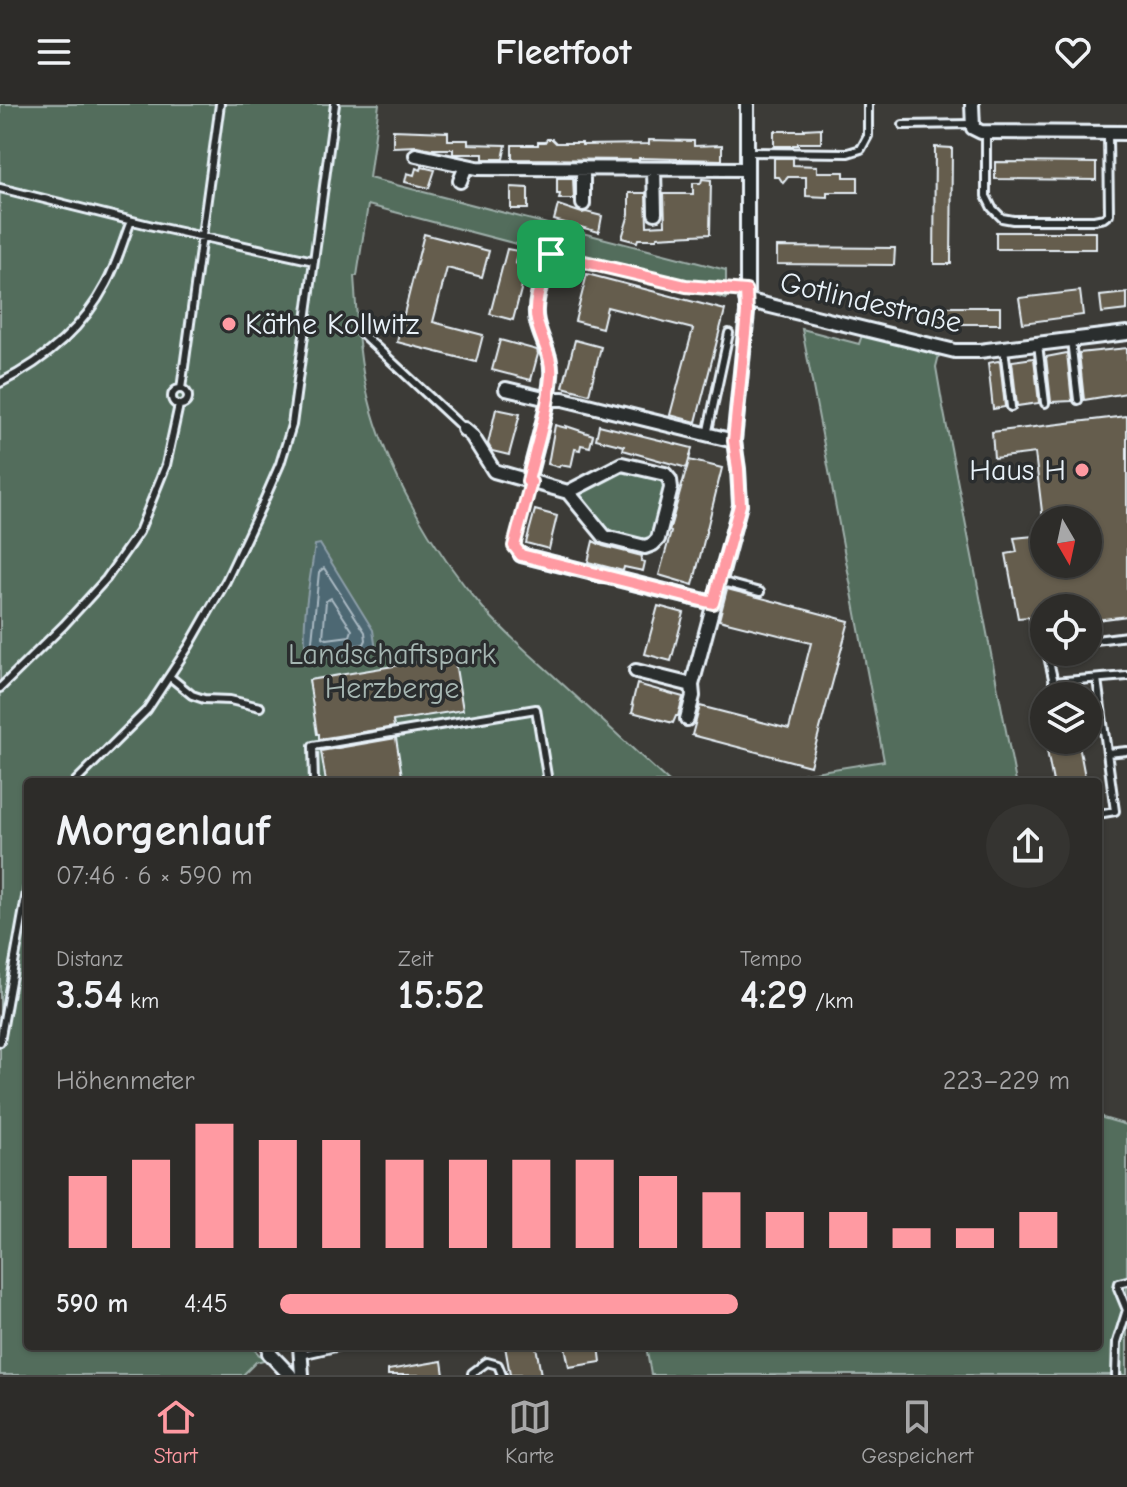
<!DOCTYPE html>
<html lang="de">
<meta charset="utf-8">
<style>
:root{--surface:#2d2c29;--page:#353431;--text:#f1f3f6;--muted:#a7a7a8;--line:#484846;--accent:#ff9aa2}
body{margin:0;font-family:"Comic Neue",sans-serif;background:var(--page);color:var(--text);height:100vh;display:flex;flex-direction:column;font-size:30px;white-space:nowrap}
*{box-sizing:border-box;margin:0}
p{font-size:26px;color:var(--muted)}
.icon{flex:none;width:44px;height:44px;fill:none;stroke:currentColor;stroke-width:2;stroke-linecap:round;stroke-linejoin:round}
.map{position:relative;flex:1;overflow:hidden}
.sheet{position:absolute;left:24px;top:674px;width:1078px;height:572px;display:flex;flex-direction:column;background:var(--surface);border-radius:8px;box-shadow:0 2px 6px #0004,0 0 0 2px var(--line)}
.sheet>*{flex:none}
.needle{width:52px;rotate:171deg}
.fabs{position:absolute;left:1030px;top:402px;display:grid;gap:16px}
.fabs a{display:grid;place-items:center;width:72px;height:72px;border-radius:50%;background:var(--surface);box-shadow:0 2px 6px #0004,0 0 0 2px var(--line);font-size:40px}
.pin{position:absolute;display:grid;place-items:center;width:68px;height:68px;color:#fff;margin:-34px;border-radius:16px;box-shadow:0 4px 12px #0006}
.round{display:grid;place-items:center;flex:none;width:84px;height:84px;border-radius:42px;background:var(--page)}
.headline{display:flex;align-items:center;justify-content:space-between;height:136px;padding:0 32px}
h1{font-size:44px;font-weight:800;line-height:60px}
.metrics{display:grid;grid-template-columns:repeat(3,1fr);gap:12px;height:136px;padding:8px 32px}
.metrics div{display:grid;align-content:center}
.metrics b{font-size:40px;font-weight:800}
.metrics small{font-size:22px;font-weight:400}
.metrics p{font-size:22px}
.chart{height:224px;padding:16px 32px}
.chart p{display:flex;justify-content:space-between}
.chart svg{width:100%;height:144px;margin-top:8px;stroke:var(--accent);stroke-width:6}
ul{padding:0 32px;list-style:none;font-size:26px}
li{display:grid;grid-template-columns:128px 96px 1fr;align-items:center;height:60px}
li i{height:20px;border-radius:10px;background:var(--accent)}
header{display:flex;justify-content:space-between;align-items:center;height:104px;padding:0 32px;background:var(--surface);font-size:36px;font-weight:800}
.tabs{display:flex;justify-content:space-around;align-items:center;height:112px;border-top:2px solid var(--line);background:var(--surface);font-size:22px;color:var(--muted)}
.tabs a{display:grid;justify-items:center;gap:4px}
.tabs .active{color:var(--accent)}
.map>svg:first-child{display:block}
.green{fill:#536d5c;stroke:#9eafaa;stroke-width:2}
.water{fill:#4e6773;stroke:#8c9ea8;stroke-width:2}
.lines{fill:none;stroke-linecap:round;stroke-linejoin:round}
.shore{stroke:#aabac3;stroke-width:2}
.building{fill:#655d4d;stroke:#e8f1f8;stroke-width:2}
.service-casing{stroke:#e8f1f8;stroke-width:12}
.minor-casing{stroke:#e8f1f8;stroke-width:18}
.service{stroke:#2a2d2e;stroke-width:6}
.minor{stroke:#2a2d2e;stroke-width:12}
.route-casing{stroke:#fff;stroke-width:16}
.route{stroke:#ff9aa2;stroke-width:10}
.poi-dot{fill:#ff9aa2;stroke:#2a2d2e;stroke-width:3}
.labels{text-anchor:middle;stroke-width:7;stroke-linejoin:round;paint-order:stroke}
.street-label{font-size:30px;fill:#e8f1f8;stroke:#2a2d2e}
.poi-label{font-size:30px;fill:#e8f1f8;stroke:#2a2d2e;text-anchor:start}
.park-label{font-size:30px;fill:#a5b6b2;stroke:#2a2d2e}
</style>
<header><svg class="icon" aria-label="menu" viewBox="0 0 24 24"><path d="M4 6h16M4 12h16M4 18h16"/></svg>Fleetfoot<svg class="icon" aria-label="heart" viewBox="0 0 24 24"><path d="M12 20l-8-8c-3-5 5-10 8-4 3-6 11-1 8 4z"/></svg></header>
<div class="map">
<svg width="1127" height="1271" viewBox="0 0 1127 1271">
<rect width="100%" height="100%" fill="#3c3b37"/>
<filter id="ink" filterUnits="userSpaceOnUse"><feTurbulence type="fractalNoise" baseFrequency=".0125" numOctaves="2"/><feDisplacementMap in="SourceGraphic" scale="16" xChannelSelector="R" yChannelSelector="G"/><feConvolveMatrix kernelMatrix="1 2 1 2 8 2 1 2 1" color-interpolation-filters="sRGB"/></filter>
<g filter="url(#ink)">
<!-- green -->
<path class="green" d="M0 0H379L369 74 726 166V195L368 101 357 172H354C357 212 358 253 368 292 386 367 433 446 483 504 506 530 532 552 557 575 595 610 632 644 669 678H28V1242H253L252 1243 264 1256 256 1258 243 1271H0Z
M802 225 859 240 862 231 939 251 936 263 942 298 1016 678H752L884 657Z
M620 364 661 372 668 380 652 435 644 438 608 428 579 395V389L582 384Z
M1098 1009 1103 1014 1127 1021V1271H651L646 1242H1098Z"/>
<!-- water -->
<path class="water" d="M320 440 373 526 376 546 307 556C300 519 310 478 315 441Z"/>
<g class="lines">
<!-- shore -->
<path class="shore" d="M324 464 365 528 366 536 364 540 317 547 313 545 312 537 319 468Z
M331 494 352 526 350 532 327 535 323 533 326 497Z"/>
</g>
<!-- building -->
<path class="building" d="M821 24V39H798V41H793V42H774V27H804V25Z
M393 26 448 28V36H468V40L506 41 503 55H483V50H453V45H432L417 42 393 43Z
M547 35H552L556 39H582V41L649 40V36L694 37V42L722 41V56L639 54V56L512 55V41H538V38H545Z
M935 43 952 44 951 160H934Z
M774 54H793V61L817 62V68H844V73H858V88H827V93L806 92V73H788L783 79 779 73H774Z
M995 58 1096 59V76L995 75Z
M422 63 435 66 429 84 405 78 407 69 414 71 416 64 421 66Z
M557 74H573L574 95H559L560 90H557Z
M702 75 711 76 710 130 657 133V135H638L637 138 622 134 629 110V89H646L647 122 665 121 664 90H693V79H701Z
M511 83 528 84V105H511Z
M558 101 582 109 586 108 602 112 599 128 554 116Z
M996 128H1096V145H996Z
M424 130 489 147 482 173 447 164 433 218 483 231 476 258 397 238Z
M777 143 895 144 894 161 777 160Z
M507 145 518 147 515 159 527 163 513 216 490 210Z
M587 170 725 206 696 318 670 311 693 225 607 203 602 224 575 217Z
M1080 187 1083 211 1023 219 1019 194Z
M1127 189V206L1102 209 1100 192Z
M925 203H1000V220H925Z
M500 236 537 246 538 250 531 276 492 266Z
M575 236 601 243 589 290 563 283Z
M1127 244V289L1084 296 1079 249Z
M1067 249 1072 297 1051 298 1046 253Z
M1034 254 1039 299 1017 302 1012 257Z
M998 257 1000 258 1005 303 993 305 988 259Z
M496 305 520 310 509 351 492 347 488 340Z
M1127 312V512L1088 517V504H1044V523L1036 518 1030 524 1029 513 1018 514 1006 450 1017 448 1014 434 1044 431V460H1088V416H1043L1035 349 994 354 992 328Z
M555 321 566 324V322L593 331 590 343 581 341 580 346 575 345 571 363 560 361 559 363 548 360Z
M599 321 692 344 687 364 623 346 624 342 596 335Z
M689 356 722 364 693 481 659 471 671 428 669 427 672 417Z
M535 406 557 412 549 445 526 439Z
M593 437 603 442 642 452 641 457 645 458 643 467 624 463 623 467 588 458Z
M727 485 849 517 810 662 692 631 700 602 789 625 811 539 719 516Z
M658 502 684 509 671 557 645 550Z
M454 552 463 606 393 617 394 623 319 635V630H317L309 576Z
M637 580 683 593 678 612H676L673 619 632 608 634 601 632 600Z
M396 634 403 678H326L321 647Z
M1045 636H1078L1086 678H1053Z
M505 1242H536L541 1271H510Z
M565 1242H599L601 1258 569 1263Z
M442 1257 444 1271H388V1266Z"/>
<g class="lines">
<defs>
<path id="service" d="M903 21 972 20
M986 28V92L992 104 1002 114 1013 116H1094L1104 114 1109 110 1108 30
M748 48 848 49 861 45 868 32V0
M0 84 153 122 314 157
M547 149 550 135
M551 150 686 182 746 187
M358 226 463 324
M1071 236 1078 296
M1038 240 1045 299
M1004 244 1011 303
M0 279C44 257 83 224 106 180 117 160 123 137 131 117
M181 285 220 0
M172 293a8 8 0 1 1 16 0a8 8 0 1 1-16 0Z
M707 331 729 229
M520 450 514 442 531 378
M719 477 760 488
M1037 524 1041 537 1044 540
M1088 537 1127 532
M1047 548 1057 592
M170 573 192 591 204 595 230 596 260 603
M1097 575 1115 707 1098 710
M1053 578 1127 572
M0 584 64 521 106 475 139 428 166 361 179 301
M1107 649 1127 647
M75 678 147 606 189 542 226 477 262 401 280 360 292 321 335 0
M314 678 313 642 536 605 548 678
M0 938 28 782
M1127 1206 1118 1184 1119 1179 1127 1177
M301 1251 340 1242
M472 1271V1269L487 1258 498 1261 502 1271
M1116 1271 1117 1238 1127 1206"/>
<path id="minor" d="M972 0 973 24 981 28 1127 29
M416 51 477 64 746 65
M583 64V100
M654 65 655 109
M460 77 466 62
M746 196 955 247H979L1127 229
M506 285 548 295H563L734 337
M464 325 472 332 494 367 568 388 605 433 645 443 653 440 658 435 671 384 670 376 665 370 622 360 568 388
M528 377C536 343 548 307 551 272 553 253 541 236 537 218 532 196 545 171 551 150
M521 451 713 499
M636 567 692 581
M687 615 693 592 692 581 740 401 738 365 734 337 747 209V0
M271 1242 269 1249 290 1271
M300 1242 302 1271"/>
</defs>
<!-- service casing -->
<use href="#service" class="service-casing"/>
<!-- minor casing -->
<use href="#minor" class="minor-casing"/>
<!-- service -->
<use href="#service" class="service"/>
<!-- minor -->
<use href="#minor" class="minor"/>
</g>
</g>
<g class="lines" filter="url(#ink)">
<defs>
<path id="route" d="M551 150 686 182 746 187 747 209 734 337 738 365 740 401 713 499 521 451 514 442 531 378 528 377C536 343 548 307 551 272 553 253 541 236 537 217 532 196 545 171 551 150Z"/>
</defs>
<!-- route casing -->
<use href="#route" class="route-casing"/>
<!-- route -->
<use href="#route" class="route"/>
</g>
<!-- markers -->
<g class="poi-dot">
<circle cx="229" cy="220" r="8"/>
<circle cx="1082" cy="366" r="8"/>
</g>
<g class="labels">
<!-- street labels -->
<g class="street-label">
<text transform="translate(871 198) rotate(13)" y="10">Gotlindestraße</text>
</g>
<!-- poi labels -->
<g class="poi-label">
<text x="245" y="230">Käthe Kollwitz</text>
<text x="1066" y="376" text-anchor="end">Haus H</text>
</g>
<!-- park labels -->
<g class="park-label">
<text x="392" y="560">Landschaftspark<tspan x="392" dy="34">Herzberge</tspan></text>
</g>
</g>
</svg>
<div class="fabs">
<a><svg class="needle" viewBox="-14 -14 28 28"><path d="M0-13l5 13h-10z" fill="#e53935"/><path d="M0 13l5-13h-10z" fill="#a7a7a8"/></svg></a>
<a><svg class="icon" aria-label="locate" viewBox="0 0 24 24"><circle cx="12" cy="12" r="6"/><path d="M12 2v4M12 18v4M2 12h4M18 12h4"/></svg></a>
<a><svg class="icon" aria-label="layers" viewBox="0 0 24 24"><path d="M12 4l9 5-9 5-9-5zM3 14l9 5 9-5"/></svg></a>
</div>
<div class="pin" style="left:551px;top:150px;background:#1e9e55"><svg class="icon" aria-label="arrive" viewBox="0 0 24 24"><path d="M6 21V4h12l-3 4 3 4H6"/></svg></div>
<section class="sheet">
<div class="headline"><div><h1>Morgenlauf</h1><p>07:46 · 6 × 590 m</p></div><a class="round"><svg class="icon" aria-label="share" viewBox="0 0 24 24"><path d="M12 15V3M7 8l5-5 5 5M5 13v7h14v-7"/></svg></a></div>
<div class="metrics">
<div><p>Distanz</p><b>3.54<small> km</small></b></div>
<div><p>Zeit</p><b>15:52</b></div>
<div><p>Tempo</p><b>4:29<small> /km</small></b></div>
</div>
<div class="chart"><p><span>Höhenmeter</span>223–229 m</p>
<svg viewBox="0 0 160 44" preserveAspectRatio="none"><path d="M5 44V22M15 44V17M25 44V6M35 44V11M45 44V11M55 44V17M65 44V17M75 44V17M85 44V17M95 44V22M105 44V27M115 44V33M125 44V33M135 44V38M145 44V38M155 44V33"/></svg>
</div>
<ul>
<li><b>590 m</b>4:45<i style="width:58%"></i></li>
</ul>
</section>
</div>
<nav class="tabs">
<a class="active"><svg class="icon" aria-label="home" viewBox="0 0 24 24"><path d="M3 11l9-7 9 7M6 9v11h12V9"/></svg>Start</a>
<a><svg class="icon" aria-label="map" viewBox="0 0 24 24"><path d="M3 6l6-2 6 2 6-2v14l-6 2-6-2-6 2zM9 4v14M15 6v14"/></svg>Karte</a>
<a><svg class="icon" aria-label="saved" viewBox="0 0 24 24"><path d="M7 4h10v16l-5-4-5 4z"/></svg>Gespeichert</a>
</nav>
